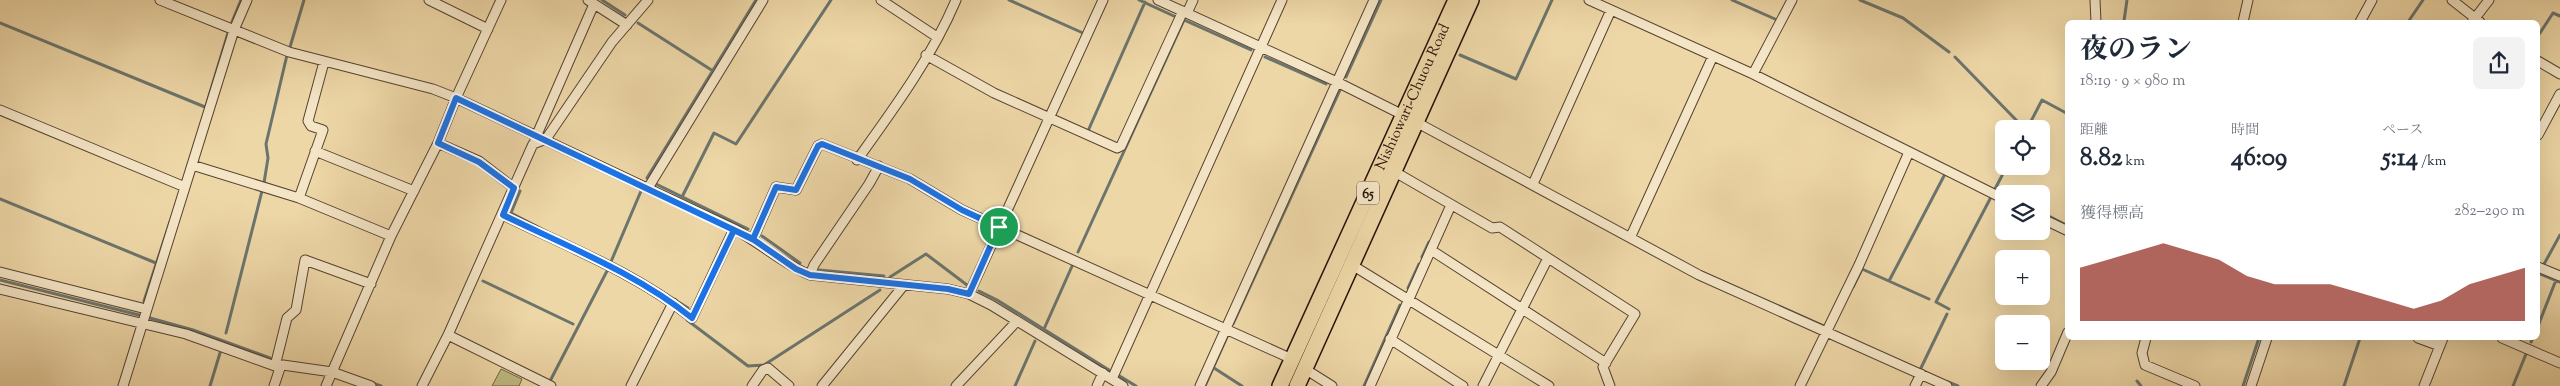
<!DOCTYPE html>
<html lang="ja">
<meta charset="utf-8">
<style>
:root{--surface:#fff;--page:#f2f2f3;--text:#1f2937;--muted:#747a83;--accent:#8f2418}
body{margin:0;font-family:"Sorts Mill Goudy","Noto Serif JP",serif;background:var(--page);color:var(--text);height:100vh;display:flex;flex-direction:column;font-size:19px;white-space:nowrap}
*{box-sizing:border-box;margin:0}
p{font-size:16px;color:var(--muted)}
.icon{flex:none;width:28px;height:28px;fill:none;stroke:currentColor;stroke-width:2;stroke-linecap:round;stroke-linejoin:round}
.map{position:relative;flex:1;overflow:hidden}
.side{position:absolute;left:2065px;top:20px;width:475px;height:320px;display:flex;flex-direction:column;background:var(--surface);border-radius:8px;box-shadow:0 5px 20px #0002}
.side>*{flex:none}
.fabs{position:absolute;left:1995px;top:120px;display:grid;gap:10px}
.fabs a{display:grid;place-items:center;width:55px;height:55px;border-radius:8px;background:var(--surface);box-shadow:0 5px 20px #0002;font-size:25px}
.pin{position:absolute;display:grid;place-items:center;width:42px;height:42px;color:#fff;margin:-21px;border:2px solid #fff;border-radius:50%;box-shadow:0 1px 5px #0007}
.round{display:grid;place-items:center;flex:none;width:52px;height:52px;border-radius:8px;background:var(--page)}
.head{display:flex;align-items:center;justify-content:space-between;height:85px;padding:0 15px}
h1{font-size:28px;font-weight:700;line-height:38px}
.stats{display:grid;grid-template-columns:repeat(3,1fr);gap:8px;height:85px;padding:5px 15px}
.stats div{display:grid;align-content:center}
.stats b{font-size:25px;font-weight:700}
.stats small{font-size:14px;font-weight:400}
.stats p{font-size:14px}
.chart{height:140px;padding:10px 15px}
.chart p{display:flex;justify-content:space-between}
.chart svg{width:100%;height:90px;margin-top:5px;fill:var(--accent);opacity:.7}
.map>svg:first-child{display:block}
.green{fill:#bfbc83;stroke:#726646}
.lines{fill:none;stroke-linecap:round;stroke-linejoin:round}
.stream{stroke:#6b756d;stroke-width:3}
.street-casing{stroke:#564230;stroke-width:11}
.primary-casing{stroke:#241109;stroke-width:18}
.street{stroke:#f4e5c6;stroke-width:9}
.primary{stroke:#eed7a7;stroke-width:15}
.route-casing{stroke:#fff;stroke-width:10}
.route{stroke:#1a73e8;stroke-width:6}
.labels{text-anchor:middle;stroke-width:4;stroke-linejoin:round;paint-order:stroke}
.shield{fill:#f4e5c6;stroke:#625142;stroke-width:1}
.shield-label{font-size:14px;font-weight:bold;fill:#241109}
.street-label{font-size:15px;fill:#241109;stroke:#f4e5c6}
</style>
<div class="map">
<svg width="2560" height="386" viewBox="0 0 2560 386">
<rect width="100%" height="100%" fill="#eed7a7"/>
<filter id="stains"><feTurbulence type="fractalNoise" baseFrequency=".004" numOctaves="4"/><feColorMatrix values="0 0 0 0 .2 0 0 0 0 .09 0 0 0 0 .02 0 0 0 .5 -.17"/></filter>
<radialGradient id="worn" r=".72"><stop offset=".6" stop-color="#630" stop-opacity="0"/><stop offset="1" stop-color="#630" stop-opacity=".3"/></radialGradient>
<!-- green -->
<path class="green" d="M501 369 522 379 519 386H492Z"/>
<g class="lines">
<!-- stream -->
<path class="stream" d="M602 0 625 15
M1009 0 1083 33
M1139 0 1176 17
M1732 0 1775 19
M1860 0 1903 18 1949 52
M2124 21 2127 0
M232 22 241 0
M2408 22 2423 0
M0 23 205 107
M638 23 713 71
M2538 36 2553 13 2560 16
M290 47 304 0
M1460 55 1516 79 1552 0
M1265 57 1326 84
M1955 57 2019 123
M1346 77 1381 0
M206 106 228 33
M2027 129 2042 100 2068 114
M1088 131 1145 2
M647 178 756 0
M264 183 268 158 266 144 287 55
M656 184 748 229
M520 191 511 213 538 227
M2004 194 1995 189 2007 166
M682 197 714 133 736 144 831 0
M0 199 156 263
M2041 212 2068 226
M762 236 800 263
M1078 252 1184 20 1251 50
M1422 257 1429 242
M610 264 641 191
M2543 266 2560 235
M819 270 884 276
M1704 273 1824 326
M2538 273 2560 282
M890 277 926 254 967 285
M0 280 139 315
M483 281 573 324
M1889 281 1945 174 1948 175
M1853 287 1862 269 1929 299
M656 288 688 308
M1408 288 1419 264
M979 291 997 300 1109 370
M144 301 170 222
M1949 309 1936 302 1990 199
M150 318 193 330 270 358
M687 320 748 366 765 365
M1233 324 1340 90
M2538 326 2556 280
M1044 329 1073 264
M226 333 262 191
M2531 342 2533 338
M764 365 880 290
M1214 368 1242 386
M1920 370 1947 314
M1118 375 1136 386
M2137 381 2141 386
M1948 382 1958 386
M549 383 607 271
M375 384 381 386
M210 386 220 353
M1015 386 1035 341
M1205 386 1227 337
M1364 386 1400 305
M2243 386 2259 338
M2344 386 2360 338
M2513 386 2526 354"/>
<defs>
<path id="street" d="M160 0 289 52 433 89 456 98 734 229C761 243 783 264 810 275L948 289 969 294 991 305 1123 386
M429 0 488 29
M588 0 627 25
M881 0 937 37
M1158 0 1337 82 1403 115 1699 275 1947 386
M1589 0 1753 74 2004 199
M2095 0 2096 22
M2452 0 2480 22
M1187 13 1193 0
M2243 22 2248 0
M2360 22 2372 0
M2472 22 2489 0
M926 55 994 93 1117 148 1121 146 1183 11
M2538 61 2560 74
M1753 74 1792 0
M0 110 185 187
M2538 135 2560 94
M535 139 594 4
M438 143 479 161 514 188
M315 151 414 191
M857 160C893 110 932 57 956 0
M192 165 299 198 391 236
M1395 172 1492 228 1500 227 1635 314 1603 367 1610 386
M1533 184 1611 10
M648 188 763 0
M299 198 323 130 311 126 308 121 324 62
M503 215C566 246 636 273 692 318L734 229
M2041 218 2068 231
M1631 236 1713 56
M753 239 776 187 796 190 818 146 822 144 910 179 962 210 1292 359
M1431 250 1606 363
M1352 265 1549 386
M2538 267 2560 276
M0 272 146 309
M810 275 814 265 869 184 879 166
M0 289 186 334 275 366 280 368 274 386
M969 294 1103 0
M448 335 551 386
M2146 338 2142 353 2145 365 2195 386
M2418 338 2440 346
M2502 338 2560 363
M1390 339 1463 386
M275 366 287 318 296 310 305 260 371 284
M280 368 283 365 332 372 371 386
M1305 369 1332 386
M1112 379 1282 0
M123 386 234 30 247 0
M326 386 391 236 438 143 456 98 501 0
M422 386 448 335 533 144 546 139 612 42 648 0
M631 386 673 303
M752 386 763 370 768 368 789 386
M822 386 904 285
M956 386 1017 321
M1097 386 1103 373
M1200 386 1374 0
M1370 386 1451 205
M1483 386 1548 258
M1800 386 1859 265 1909 152
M1915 386 1921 374
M2041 386 2051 372 2068 332
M2251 386 2267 338
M2424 386 2443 338"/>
<g id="primary">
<path id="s1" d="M1280 386 1456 0"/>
<path d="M1297 386 1471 0"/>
</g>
</defs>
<!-- street casing -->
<use href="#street" class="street-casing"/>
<!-- primary casing -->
<use href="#primary" class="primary-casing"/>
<!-- street -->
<use href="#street" class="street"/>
<!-- primary -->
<use href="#primary" class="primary"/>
</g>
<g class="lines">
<defs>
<path id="route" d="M999 227 969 294 948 289 810 275 796 269 754 240 734 230 456 98 438 143 479 162 514 188 503 215C566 246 636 273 692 318L734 230 753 239 776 187 796 190 818 146 822 144 910 179 962 210 999 227"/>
</defs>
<!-- route casing -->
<use href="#route" class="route-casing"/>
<!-- route -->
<use href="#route" class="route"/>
</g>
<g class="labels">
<!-- shield labels -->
<rect class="shield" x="1357" y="181.5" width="22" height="23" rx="4"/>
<g class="shield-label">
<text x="1368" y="198">65</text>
</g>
<!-- street labels -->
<g class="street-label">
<text dy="5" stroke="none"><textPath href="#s1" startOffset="318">Nishiowari-Chuou Road</textPath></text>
</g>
</g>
<rect width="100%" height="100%" filter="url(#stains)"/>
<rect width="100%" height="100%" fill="url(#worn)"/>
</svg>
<div class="fabs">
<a><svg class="icon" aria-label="locate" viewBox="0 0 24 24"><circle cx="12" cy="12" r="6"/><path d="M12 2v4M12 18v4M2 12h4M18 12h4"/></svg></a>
<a><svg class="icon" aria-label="layers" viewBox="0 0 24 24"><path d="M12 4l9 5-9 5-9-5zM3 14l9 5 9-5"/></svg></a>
<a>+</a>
<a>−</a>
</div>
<div class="pin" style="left:999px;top:227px;background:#1e9e55"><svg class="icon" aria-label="arrive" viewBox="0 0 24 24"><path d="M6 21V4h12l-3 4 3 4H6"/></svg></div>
<section class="side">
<div class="head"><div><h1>夜のラン</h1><p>18:19 · 9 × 980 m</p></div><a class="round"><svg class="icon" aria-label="share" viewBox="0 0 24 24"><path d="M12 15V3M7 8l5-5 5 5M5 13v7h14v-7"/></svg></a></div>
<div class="stats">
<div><p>距離</p><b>8.82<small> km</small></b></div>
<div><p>時間</p><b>46:09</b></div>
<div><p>ペース</p><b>5:14<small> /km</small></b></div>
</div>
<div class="chart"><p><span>獲得標高</span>282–290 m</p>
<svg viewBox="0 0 160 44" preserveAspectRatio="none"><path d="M0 44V18L10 14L20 10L30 6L40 10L50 14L60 22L70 26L80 26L90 26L100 30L110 34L120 38L130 34L140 26L150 22L160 18V44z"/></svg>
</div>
</section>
</div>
